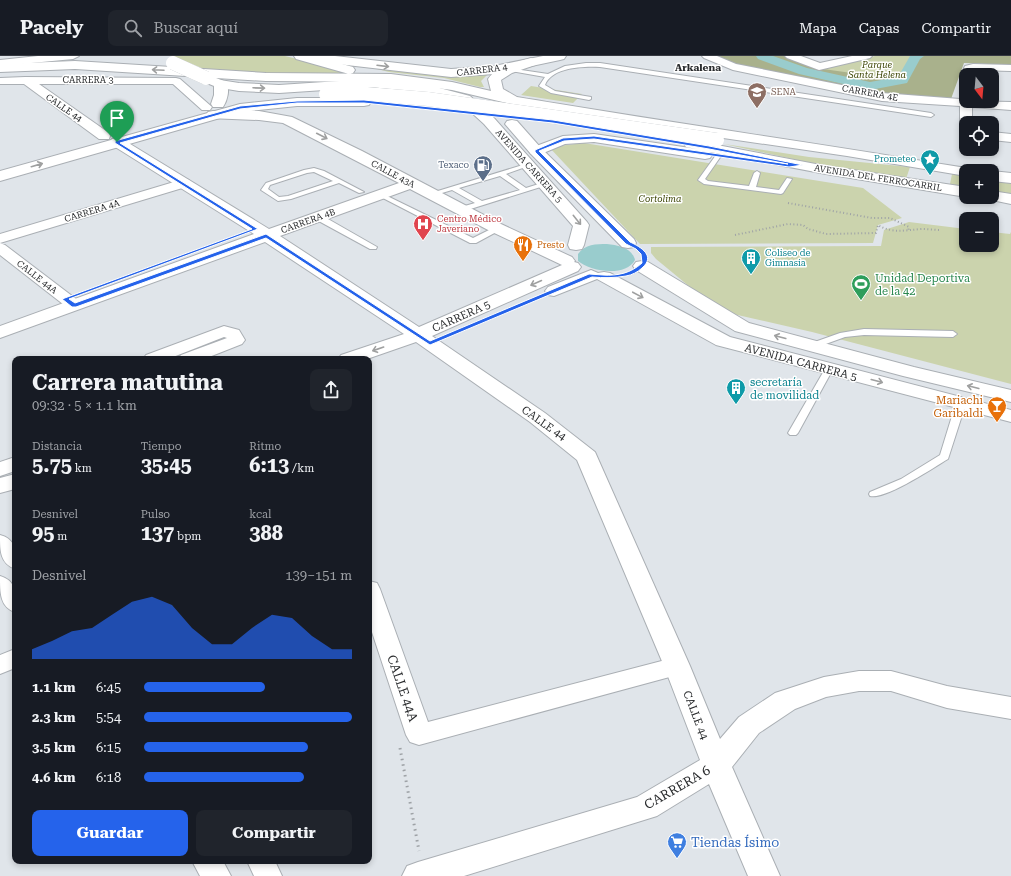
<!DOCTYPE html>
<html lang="es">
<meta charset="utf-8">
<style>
:root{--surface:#171b24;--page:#20242c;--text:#f1f3f6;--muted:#9ea1a6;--line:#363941;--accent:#2563eb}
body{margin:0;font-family:"Roboto Serif",serif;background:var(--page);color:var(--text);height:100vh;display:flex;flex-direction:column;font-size:15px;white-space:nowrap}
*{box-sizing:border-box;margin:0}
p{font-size:13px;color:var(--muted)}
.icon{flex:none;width:22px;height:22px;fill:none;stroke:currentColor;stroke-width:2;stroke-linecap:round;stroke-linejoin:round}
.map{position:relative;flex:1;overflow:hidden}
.sheet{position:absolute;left:12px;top:300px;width:360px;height:508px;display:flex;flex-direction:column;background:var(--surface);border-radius:8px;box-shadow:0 2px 6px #0003}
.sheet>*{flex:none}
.needle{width:26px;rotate:164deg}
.controls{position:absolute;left:959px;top:12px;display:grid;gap:8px}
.controls a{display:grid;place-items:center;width:40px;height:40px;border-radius:8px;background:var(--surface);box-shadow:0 2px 6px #0003;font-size:20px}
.pin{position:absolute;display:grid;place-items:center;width:34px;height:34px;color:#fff;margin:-41px -17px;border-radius:50% 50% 50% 0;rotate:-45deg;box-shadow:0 0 4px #0007}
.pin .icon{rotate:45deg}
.round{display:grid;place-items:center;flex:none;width:42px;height:42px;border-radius:8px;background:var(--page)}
.head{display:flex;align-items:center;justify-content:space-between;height:68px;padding:0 20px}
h1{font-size:22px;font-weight:700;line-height:30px}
.stats{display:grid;grid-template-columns:repeat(3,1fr);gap:6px;height:68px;padding:4px 20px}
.stats div{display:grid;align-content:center}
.stats b{font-size:20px;font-weight:700}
.stats small{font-size:11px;font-weight:400}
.stats p{font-size:11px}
.chart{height:112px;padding:8px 20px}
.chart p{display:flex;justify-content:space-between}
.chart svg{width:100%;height:72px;margin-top:4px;fill:var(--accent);opacity:.7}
.cta{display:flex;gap:8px;margin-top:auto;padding:8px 20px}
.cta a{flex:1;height:46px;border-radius:8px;background:var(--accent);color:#fff;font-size:16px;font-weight:700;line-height:46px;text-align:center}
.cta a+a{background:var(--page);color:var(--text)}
ul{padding:0 20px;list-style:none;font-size:13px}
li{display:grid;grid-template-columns:64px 48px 1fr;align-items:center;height:30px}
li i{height:10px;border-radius:5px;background:var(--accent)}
header{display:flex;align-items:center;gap:24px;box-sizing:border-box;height:56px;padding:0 20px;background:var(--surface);border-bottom:1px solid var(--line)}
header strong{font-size:19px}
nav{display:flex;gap:22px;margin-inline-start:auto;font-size:14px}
.search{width:280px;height:36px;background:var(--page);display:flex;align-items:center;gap:10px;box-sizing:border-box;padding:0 14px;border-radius:8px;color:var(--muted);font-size:15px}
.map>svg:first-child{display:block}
.green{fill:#cbd3ad}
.forest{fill:#a9b18c}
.water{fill:#99cccd}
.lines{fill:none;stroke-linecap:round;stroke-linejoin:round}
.canal{fill:#99cccd;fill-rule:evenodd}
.lane-casing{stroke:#aaafb4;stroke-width:2}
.street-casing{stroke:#aaafb4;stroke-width:2}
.secondary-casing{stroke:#aaafb4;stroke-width:2}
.primary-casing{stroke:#aaafb4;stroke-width:2}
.path-far1{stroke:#9ea2a6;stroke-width:2;stroke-dasharray:1 2.5;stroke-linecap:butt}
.path{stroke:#9ea2a6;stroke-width:3;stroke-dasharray:1.5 4;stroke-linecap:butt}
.lane{fill:#fff;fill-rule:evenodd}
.street{fill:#fff;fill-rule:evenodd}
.secondary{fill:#fff;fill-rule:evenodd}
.primary{fill:#fff;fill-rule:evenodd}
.primary-bridge-casing{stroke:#aaafb4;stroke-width:14;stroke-linecap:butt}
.primary-bridge{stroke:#fff;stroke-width:14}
.oneway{stroke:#9fa0a0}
.route{fill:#2563eb;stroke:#fff;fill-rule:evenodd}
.labels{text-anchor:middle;stroke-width:3;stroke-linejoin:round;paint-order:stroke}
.far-park-label{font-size:9px;font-style:italic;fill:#394200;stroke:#fff}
.far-street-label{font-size:9px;fill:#292b2d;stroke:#fff}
.far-education-label{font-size:9px;fill:#785e54;stroke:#fff;text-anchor:start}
.far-culture-label{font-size:9px;fill:#0d838f;stroke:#fff;text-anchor:end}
.far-service-label{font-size:9px;fill:#4e5e75;stroke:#fff;text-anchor:end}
.far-health-label{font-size:9px;fill:#be3a42;stroke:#fff;text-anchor:start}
.far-food-label{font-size:9px;fill:#c56008;stroke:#fff;text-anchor:start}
.far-neighbourhood-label{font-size:10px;font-weight:bold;fill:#292b2d;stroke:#fff}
.leisure-label{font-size:11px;fill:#27864d;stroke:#fff;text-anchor:start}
.street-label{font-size:11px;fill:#292b2d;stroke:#fff}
.culture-label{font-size:11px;fill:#0d838f;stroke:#fff;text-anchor:start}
.food-label{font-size:11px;fill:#c56008;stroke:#fff;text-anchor:end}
.near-street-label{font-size:13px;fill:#292b2d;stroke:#fff}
.near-shop-label{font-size:13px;fill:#366cbe;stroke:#fff;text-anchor:start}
</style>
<header>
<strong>Pacely</strong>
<div class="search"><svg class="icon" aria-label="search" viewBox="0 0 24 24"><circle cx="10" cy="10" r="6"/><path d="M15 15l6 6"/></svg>Buscar aquí</div>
<nav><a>Mapa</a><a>Capas</a><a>Compartir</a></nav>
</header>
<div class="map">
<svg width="1011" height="820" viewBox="0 0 1011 820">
<rect width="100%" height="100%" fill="#e0e5ea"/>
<!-- green -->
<path class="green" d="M173 0H285L359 18H278L204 13Z
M875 0H918L915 1 903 24 870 30 823 13Z
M353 7 449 19 491 15 481 25 484 31H480L444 22 389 16Z
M531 30 582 38 573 47 521 39Z
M584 87 863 132 902 162 878 169 873 187 640 188 549 91Z
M724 88 809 101 910 111 906 123 825 110Z
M952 118 966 120V131L950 128Z
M992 124 1011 126V138L992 135Z
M909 166 966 173V189H992V176L1010 178 1011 176V328L812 276 733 258 690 231 656 203 651 197V191L881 190 884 174Z"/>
<!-- forest -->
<path class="forest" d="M711 0H792L823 13 902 24 915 1 918 0H1011V9L964 7 951 43 891 42 732 11Z"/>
<!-- water -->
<path class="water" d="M607 188C618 189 632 192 635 204 626 221 591 216 578 205V198C585 188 596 188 607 188Z"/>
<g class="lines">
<!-- canal -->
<path class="canal" d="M756 0H773L807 12 870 26 898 21 910 0H924L920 3 907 27 870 34 799 18 758 3Z"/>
<defs>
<path id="lane" d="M586 7H600L931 57 934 59 931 61 600 11C584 10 552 11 545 29L555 35 591 41V43L589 44 551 37 539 30 545 21 505 14 508 12 548 18 565 10Z
M718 98 721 100 705 123 708 125 749 130 754 117 757 115 760 117 756 131 779 134 787 122 792 123 783 137 781 138 704 128 698 124 716 99Z
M526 108 531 109 506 118 526 132 545 126 548 128 547 129 461 156 457 154 458 152 475 147 452 134 432 140 428 138ZM500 120 520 134 482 145 459 132Z
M314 112 324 115 364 136 359 137 339 127 291 143 278 145 261 134 266 127 304 114ZM314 116 333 125 288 140 279 141 268 133 270 129 307 117Z
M381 137 473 182 493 172H499L500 174 476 187H470L379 140 377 139Z
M315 159H321L377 191 376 193H370L315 163Z
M864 273 953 275 957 278 953 281 864 279 845 281 812 293 808 290 809 288 840 277Z
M829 310 833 313 798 377 796 379H790L788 377 825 313Z
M961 344 966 347 948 403C933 412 885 444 870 440L869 438 870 436 901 423 940 399 956 347Z"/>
<path id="street" d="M38 0H79L73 3 0 10V4Z
M702 0H717L736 8 882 37 960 43 962 40 966 39V45L1011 46V54L972 51V67H966V77L962 76 960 73V50L882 45 733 14 704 2Z
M785 0H801L820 7 852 0H872L870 2 819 14 787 2Z
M973 8 1011 9V15L975 14V19H966L965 21C963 18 963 13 965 10Z
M25 21 176 22 180 23 212 51 210 54H202L173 28H39L109 77 110 80 109 83H99L24 28H0V22Z
M992 76 1011 78V86L992 84Z
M184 123 189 124 191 127 189 130 0 187 5 189 80 246 82 249 80 252 74 254 68 252 0 199V178Z
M224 270 239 274 245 284 242 288 204 303H178L181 299 227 282 224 281 168 303H143L146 299Z
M0 479C18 484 15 497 15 513 0 507 0 495 0 479Z
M0 520C19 526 15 540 15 556 0 551 0 537 0 520Z
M369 525 377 527 380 533 428 666 677 601 686 604 689 610 686 616 677 619 419 689 410 686 406 679 369 567Z
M15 593V612L0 618V599Z
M192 805H223L231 820H200Z
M247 805H275L282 820H254Z"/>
<path id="secondary" d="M297 0H335L451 13 494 10 543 0H566L564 3 560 4 494 18 451 21 303 4 299 3Z
M370 23 428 29 470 40 494 62 587 166 589 169 584 189 582 193 576 194 570 193 568 189 573 170 484 68 460 46 427 37 370 31 279 37 239 35 215 31 214 28 215 25 220 24 239 27 279 29Z
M213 55H259L292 61 362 95 501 168 572 201 575 205 574 206 578 207 581 211 578 215 432 280 545 357 595 396 690 610 720 683 739 661 775 637 824 621 859 615H891L947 630 1011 641V663L947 652 891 635H859L826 641 795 653 759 677 732 711 780 820H748L709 728 657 760 464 820H402L407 810 418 806 637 741 700 704 664 610 577 404 530 366 416 286 367 303H338L341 299 404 278 265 186 0 282V270L254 178 112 89 110 86 112 83 117 82 122 83 269 173 399 127 283 67 259 64 208 62 206 59 208 56ZM410 133 490 175 562 209 419 271 280 180Z
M512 64 517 65 541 92 634 183 636 187 634 191 628 192 622 191 531 98 505 68 507 65Z
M642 205 648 206 749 267 914 311 1011 334V346L903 320 735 275 636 214 633 210 636 206Z
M591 214 598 217 604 216 610 217 730 281 1011 354V366L716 289 597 223 554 240 548 239 545 235 548 231Z
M15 401V415L0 420V406Z
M15 418V433L0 437V422Z"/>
<path id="primary" d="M294 0H313L353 11 355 14 353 17 349 18 296 3Z
M531 2 535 3 537 6 535 9 512 17 501 24 503 33 517 41C666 66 816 87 966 112L971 113 973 115H966V120L847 100 655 72 515 49 452 34 391 26 266 25 216 22C218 23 223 24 225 26 231 32 227 45 223 51H213L211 48 214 39V30L202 25 200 22 201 21 75 13 0 16V8L75 5 266 17 391 18 452 26 491 35 488 23C496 11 518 6 531 2Z
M297 42H364L369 43 371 46 369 49 364 50H297L241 56 0 125V115L240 48Z
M594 78 697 93 686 91 684 88 686 85 691 84 826 110 966 131V141L826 118 710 96 712 99 710 102 705 103 594 86 565 88 541 98 536 99 531 98 529 95 531 92 563 80Z
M992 115 1011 117V127L992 125Z
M992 135 1011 138V148L987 143 985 141H992Z"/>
</defs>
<!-- lane casing -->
<use href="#lane" class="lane-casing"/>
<!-- street casing -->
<use href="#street" class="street-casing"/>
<!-- secondary casing -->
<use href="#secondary" class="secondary-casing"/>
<!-- primary casing -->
<use href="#primary" class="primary-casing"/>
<!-- path-far1 -->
<path class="path-far1" d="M788 147 872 162H890L909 171 908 176
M735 179 788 168 803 169 808 173 826 178 876 177 878 169C893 178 905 174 922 173 928 173 935 174 941 174"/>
<!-- path -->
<path class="path" d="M400 692 419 795"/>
<!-- lane -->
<use href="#lane" class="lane"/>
<!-- street -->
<use href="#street" class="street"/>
<!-- secondary -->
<use href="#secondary" class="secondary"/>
<!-- primary -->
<use href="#primary" class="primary"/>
<defs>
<path id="primary-bridge" d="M173 7 206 22
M326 38H367L428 43 717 84"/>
</defs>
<!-- primary-bridge casing -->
<use href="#primary-bridge" class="primary-bridge-casing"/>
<!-- primary-bridge -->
<use href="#primary-bridge" class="primary-bridge"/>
</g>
<!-- one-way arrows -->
<defs><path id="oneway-shaft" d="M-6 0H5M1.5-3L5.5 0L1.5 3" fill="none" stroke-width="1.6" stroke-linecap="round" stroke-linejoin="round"/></defs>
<g class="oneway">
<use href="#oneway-shaft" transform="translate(383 10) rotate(7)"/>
<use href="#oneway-shaft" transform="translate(158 14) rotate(-177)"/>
<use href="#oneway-shaft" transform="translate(259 32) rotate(2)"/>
<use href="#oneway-shaft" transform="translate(322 80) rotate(27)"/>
<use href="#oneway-shaft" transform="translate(37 109) rotate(-16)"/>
<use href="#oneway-shaft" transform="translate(577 164) rotate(51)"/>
<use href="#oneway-shaft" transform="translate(536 227) rotate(156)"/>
<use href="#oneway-shaft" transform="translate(638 239) rotate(28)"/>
<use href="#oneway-shaft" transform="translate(780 281) rotate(-165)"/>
<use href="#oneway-shaft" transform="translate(378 293) rotate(161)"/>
<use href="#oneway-shaft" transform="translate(877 325) rotate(15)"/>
<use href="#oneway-shaft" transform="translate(973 331) rotate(-166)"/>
</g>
<!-- route -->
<path class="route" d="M364 44 553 64 709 90 803 109 789 111 594 83 564 85 539 95 630 186C641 191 656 200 642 212 638 216 632 219 626 220 615 222 603 222 592 221L430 289 266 182 76 251H72L62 243 252 173 115 87V85L240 50 297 45ZM297 47H364L553 67 709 93 788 108 594 80 563 82 535 94V96L626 188 636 193 641 198 642 207C631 217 618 220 603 219 598 219 594 218 589 218L430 285 266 178 75 247 69 243 258 173 120 87 240 53Z"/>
<!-- icons -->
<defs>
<symbol id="university-pin" viewBox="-11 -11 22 30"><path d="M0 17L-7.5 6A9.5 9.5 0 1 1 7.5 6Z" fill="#8d6e63" stroke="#fff"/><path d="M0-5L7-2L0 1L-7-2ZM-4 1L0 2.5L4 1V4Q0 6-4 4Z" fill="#fff"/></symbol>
<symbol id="sight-pin" viewBox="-11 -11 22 30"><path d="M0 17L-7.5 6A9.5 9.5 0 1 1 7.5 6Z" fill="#0f9aa8" stroke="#fff"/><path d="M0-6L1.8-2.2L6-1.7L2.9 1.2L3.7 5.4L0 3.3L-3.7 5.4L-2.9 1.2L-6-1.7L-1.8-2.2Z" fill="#fff"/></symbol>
<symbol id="fuel-pin" viewBox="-11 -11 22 30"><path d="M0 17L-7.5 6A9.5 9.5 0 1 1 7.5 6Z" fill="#5c6f8a" stroke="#fff"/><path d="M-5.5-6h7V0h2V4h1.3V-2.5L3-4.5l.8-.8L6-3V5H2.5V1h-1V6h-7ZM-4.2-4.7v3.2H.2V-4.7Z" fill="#fff"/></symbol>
<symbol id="hospital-pin" viewBox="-11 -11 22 30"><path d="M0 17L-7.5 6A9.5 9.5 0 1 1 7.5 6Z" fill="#e0444e" stroke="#fff"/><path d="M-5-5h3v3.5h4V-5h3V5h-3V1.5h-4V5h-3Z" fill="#fff"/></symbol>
<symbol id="restaurant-pin" viewBox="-11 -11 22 30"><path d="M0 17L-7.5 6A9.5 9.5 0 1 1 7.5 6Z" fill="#e8710a" stroke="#fff"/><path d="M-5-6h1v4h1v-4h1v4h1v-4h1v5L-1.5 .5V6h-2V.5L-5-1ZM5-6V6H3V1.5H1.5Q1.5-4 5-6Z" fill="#fff"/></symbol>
<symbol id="building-pin" viewBox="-11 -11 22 30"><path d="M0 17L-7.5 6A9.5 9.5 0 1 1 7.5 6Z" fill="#0f9aa8" stroke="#fff"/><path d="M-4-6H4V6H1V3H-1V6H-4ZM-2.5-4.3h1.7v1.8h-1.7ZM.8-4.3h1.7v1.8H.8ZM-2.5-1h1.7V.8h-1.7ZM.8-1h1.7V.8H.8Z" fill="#fff"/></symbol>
<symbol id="stadium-pin" viewBox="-11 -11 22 30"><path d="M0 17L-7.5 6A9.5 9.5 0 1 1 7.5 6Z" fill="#2e9e5b" stroke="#fff"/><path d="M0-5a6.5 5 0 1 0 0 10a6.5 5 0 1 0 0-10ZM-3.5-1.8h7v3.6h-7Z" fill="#fff"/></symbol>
<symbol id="bar-pin" viewBox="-11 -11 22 30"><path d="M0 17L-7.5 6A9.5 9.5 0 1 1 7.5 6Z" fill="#e8710a" stroke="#fff"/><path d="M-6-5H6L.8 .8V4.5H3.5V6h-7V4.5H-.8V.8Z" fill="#fff"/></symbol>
<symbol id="supermarket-pin" viewBox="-11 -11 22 30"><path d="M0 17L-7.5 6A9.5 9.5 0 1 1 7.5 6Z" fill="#3f7fe0" stroke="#fff"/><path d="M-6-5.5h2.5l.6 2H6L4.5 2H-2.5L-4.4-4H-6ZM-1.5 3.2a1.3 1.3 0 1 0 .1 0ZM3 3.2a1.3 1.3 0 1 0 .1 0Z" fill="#fff"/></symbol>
</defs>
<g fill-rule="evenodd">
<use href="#university-pin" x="746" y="25" width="22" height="30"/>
<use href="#sight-pin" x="919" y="92" width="22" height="30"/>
<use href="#fuel-pin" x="472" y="98" width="22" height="30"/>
<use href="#hospital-pin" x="412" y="157" width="22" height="30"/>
<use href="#restaurant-pin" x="512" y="178" width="22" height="30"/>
<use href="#building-pin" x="740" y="191" width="22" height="30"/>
<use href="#stadium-pin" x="850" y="217" width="22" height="30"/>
<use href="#building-pin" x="725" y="321" width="22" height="30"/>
<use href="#bar-pin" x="986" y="339" width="22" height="30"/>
<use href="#supermarket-pin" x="666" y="775" width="22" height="30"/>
</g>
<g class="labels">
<!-- far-park labels -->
<g class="far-park-label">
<text x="877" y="12">Parque<tspan x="877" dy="10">Santa Helena</tspan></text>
<text x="660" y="146">Cortolima</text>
</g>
<!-- far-street labels -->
<g class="far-street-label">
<text transform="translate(482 14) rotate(-7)" y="3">CARRERA 4</text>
<text x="88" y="27">CARRERA 3</text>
<text transform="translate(870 37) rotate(10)" y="3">CARRERA 4E</text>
<text transform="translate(64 52) rotate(35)" y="3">CALLE 44</text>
<text transform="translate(529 110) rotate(48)" y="3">AVENIDA CARRERA 5</text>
<text transform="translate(393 118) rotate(28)" y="3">CALLE 43A</text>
<text transform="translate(878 122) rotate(9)" y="3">AVENIDA DEL FERROCARRIL</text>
<text transform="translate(92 155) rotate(-17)" y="3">CARRERA 4A</text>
<text transform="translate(308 165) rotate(-20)" y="3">CARRERA 4B</text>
<text transform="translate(37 221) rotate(38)" y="3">CALLE 44A</text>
</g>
<!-- far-education labels -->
<g class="far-education-label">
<text x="771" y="39">SENA</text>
</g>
<!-- far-culture labels -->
<g class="far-culture-label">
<text x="916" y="106">Prometeo</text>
<text x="765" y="200" text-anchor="start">Coliseo de<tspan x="765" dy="10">Gimnasia</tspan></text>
</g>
<!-- far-service labels -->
<g class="far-service-label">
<text x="469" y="112">Texaco</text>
</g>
<!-- far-health labels -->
<g class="far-health-label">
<text x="437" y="166">Centro Médico<tspan x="437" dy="10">Javeriano</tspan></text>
</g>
<!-- far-food labels -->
<g class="far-food-label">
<text x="537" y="192">Presto</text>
</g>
<!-- far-neighbourhood labels -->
<g class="far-neighbourhood-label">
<text x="698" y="15">Arkalena</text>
</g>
<!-- leisure labels -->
<g class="leisure-label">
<text x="875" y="226">Unidad Deportiva<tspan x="875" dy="13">de la 42</tspan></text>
</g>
<!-- street labels -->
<g class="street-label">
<text transform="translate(461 260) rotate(-24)" y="4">CARRERA 5</text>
<text transform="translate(801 306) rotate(15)" y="4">AVENIDA CARRERA 5</text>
<text transform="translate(544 367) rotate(35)" y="4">CALLE 44</text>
<text transform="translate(696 659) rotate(69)" y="4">CALLE 44</text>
</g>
<!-- culture labels -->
<g class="culture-label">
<text x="750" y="330">secretaría<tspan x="750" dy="13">de movilidad</tspan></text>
</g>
<!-- food labels -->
<g class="food-label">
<text x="983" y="348">Mariachi<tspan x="983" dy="13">Garibaldi</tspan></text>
</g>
<!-- near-street labels -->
<g class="near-street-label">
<text transform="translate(403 632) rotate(71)" y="5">CALLE 44A</text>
<text transform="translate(677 731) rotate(-30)" y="5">CARRERA 6</text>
</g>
<!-- near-shop labels -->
<g class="near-shop-label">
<text x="691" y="791">Tiendas Ísimo</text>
</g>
</g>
</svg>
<div class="controls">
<a><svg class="needle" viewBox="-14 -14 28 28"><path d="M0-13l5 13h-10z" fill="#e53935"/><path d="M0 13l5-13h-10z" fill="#9ea1a6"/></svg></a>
<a><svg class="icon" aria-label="locate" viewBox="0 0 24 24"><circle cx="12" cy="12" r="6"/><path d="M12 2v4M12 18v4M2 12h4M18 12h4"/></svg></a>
<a>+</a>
<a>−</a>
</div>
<div class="pin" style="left:117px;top:86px;background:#1e9e55"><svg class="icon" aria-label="arrive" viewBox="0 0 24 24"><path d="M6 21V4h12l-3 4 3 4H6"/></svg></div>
<section class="sheet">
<div class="head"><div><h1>Carrera matutina</h1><p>09:32 · 5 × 1.1 km</p></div><a class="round"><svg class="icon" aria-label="share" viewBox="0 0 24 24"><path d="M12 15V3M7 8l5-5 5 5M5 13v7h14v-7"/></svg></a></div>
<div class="stats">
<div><p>Distancia</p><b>5.75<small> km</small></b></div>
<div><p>Tiempo</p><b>35:45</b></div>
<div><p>Ritmo</p><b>6:13<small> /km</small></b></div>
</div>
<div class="stats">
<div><p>Desnivel</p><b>95<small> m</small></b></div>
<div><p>Pulso</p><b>137<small> bpm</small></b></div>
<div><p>kcal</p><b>388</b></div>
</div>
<div class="chart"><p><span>Desnivel</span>139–151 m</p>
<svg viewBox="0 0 160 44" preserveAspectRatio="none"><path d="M0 44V38L10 33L20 27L30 25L40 17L50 9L60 6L70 11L80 25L90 35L100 35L110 25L120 17L130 19L140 30L150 38L160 38V44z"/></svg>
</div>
<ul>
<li><b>1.1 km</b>6:45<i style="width:58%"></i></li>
<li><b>2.3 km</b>5:54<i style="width:100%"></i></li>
<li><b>3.5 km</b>6:15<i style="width:79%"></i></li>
<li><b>4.6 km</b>6:18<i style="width:77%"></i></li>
</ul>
<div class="cta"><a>Guardar</a><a>Compartir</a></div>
</section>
</div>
